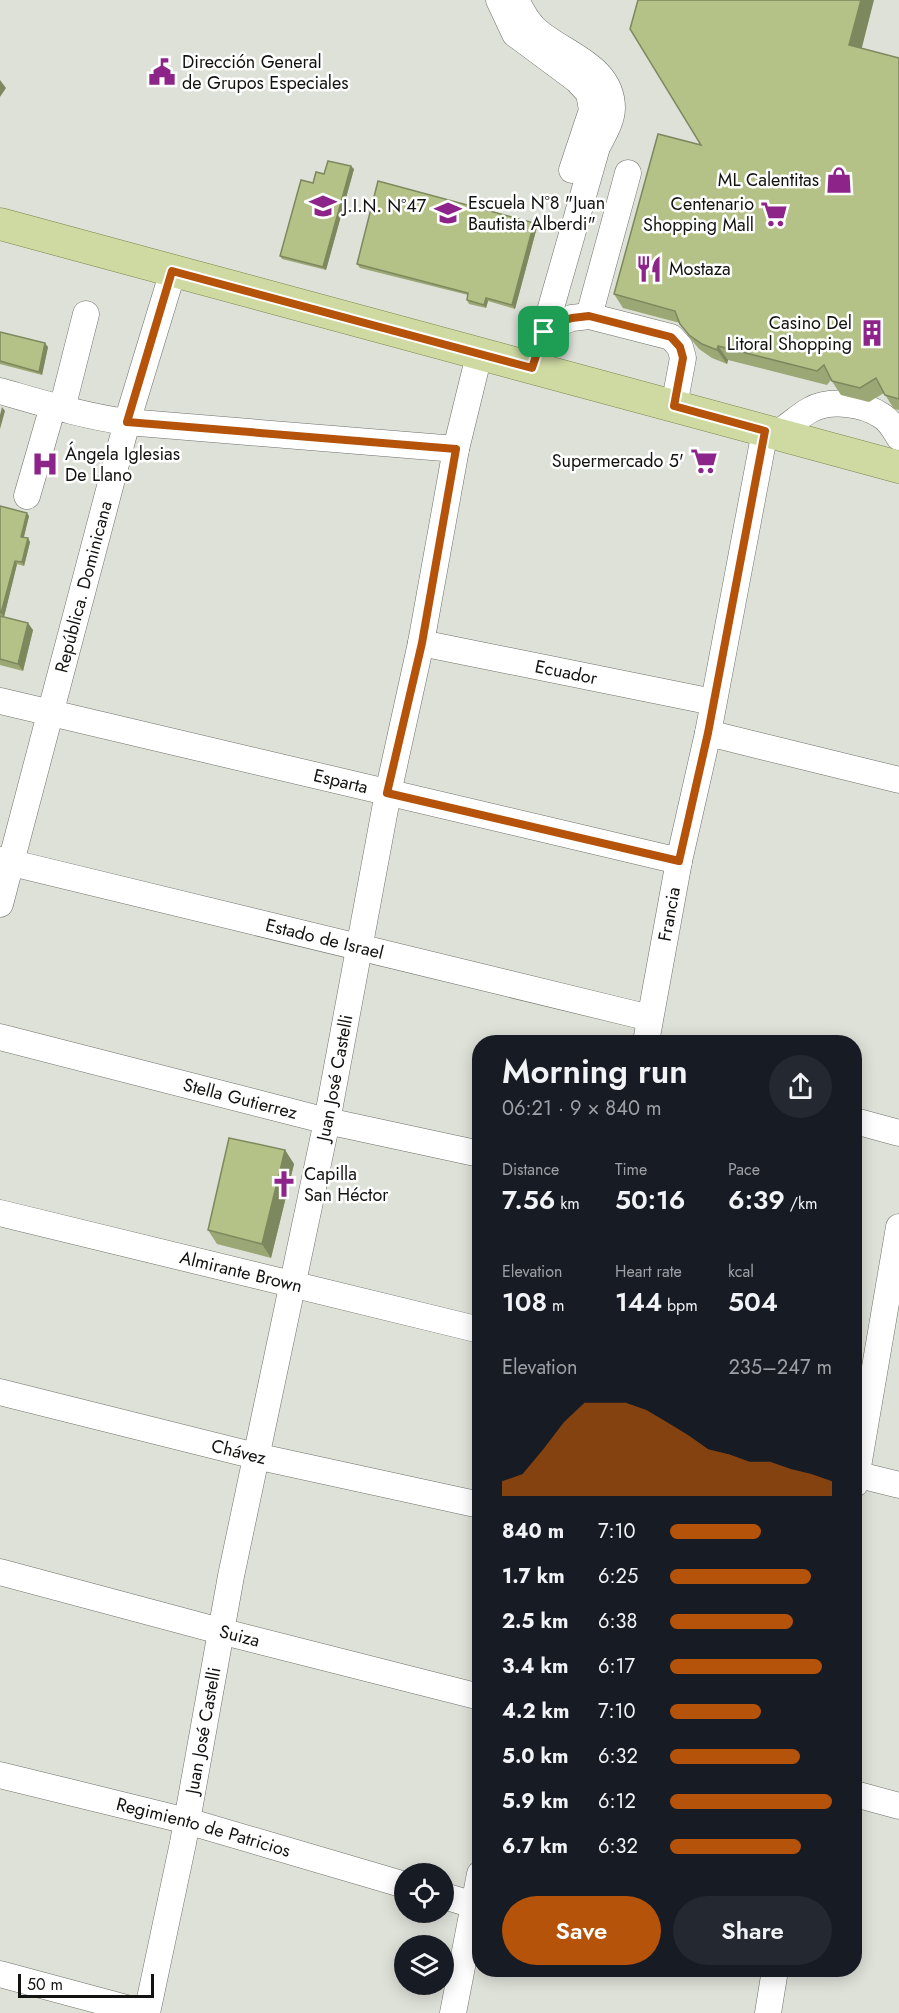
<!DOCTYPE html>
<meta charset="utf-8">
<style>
:root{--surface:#171b24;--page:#242831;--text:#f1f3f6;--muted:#9ea1a6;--accent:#b45309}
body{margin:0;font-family:Jost,sans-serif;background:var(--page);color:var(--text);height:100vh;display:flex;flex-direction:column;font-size:22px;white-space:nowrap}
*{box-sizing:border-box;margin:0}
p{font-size:20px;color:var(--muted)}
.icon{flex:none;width:33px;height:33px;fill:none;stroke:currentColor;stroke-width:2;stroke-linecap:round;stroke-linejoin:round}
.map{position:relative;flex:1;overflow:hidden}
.sheet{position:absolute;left:472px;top:1035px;width:390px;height:942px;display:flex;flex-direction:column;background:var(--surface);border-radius:24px;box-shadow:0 3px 15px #0003}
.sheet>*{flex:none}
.buttons{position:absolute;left:394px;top:1863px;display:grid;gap:12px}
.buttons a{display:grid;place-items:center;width:60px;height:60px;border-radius:50%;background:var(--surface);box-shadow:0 3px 15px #0003;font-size:30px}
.scale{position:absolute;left:18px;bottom:15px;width:136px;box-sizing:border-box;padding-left:6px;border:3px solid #121310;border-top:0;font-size:16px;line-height:21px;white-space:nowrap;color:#121310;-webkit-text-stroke:4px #fff;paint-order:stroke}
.pin{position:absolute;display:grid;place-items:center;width:51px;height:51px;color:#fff;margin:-26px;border-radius:12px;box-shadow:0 3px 9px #0006}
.round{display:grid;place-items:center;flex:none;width:63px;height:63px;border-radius:32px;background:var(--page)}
.head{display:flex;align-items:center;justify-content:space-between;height:102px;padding:0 30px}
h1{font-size:33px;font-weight:600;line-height:45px}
.stats{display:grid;grid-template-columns:repeat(3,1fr);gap:9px;height:102px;padding:6px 30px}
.stats div{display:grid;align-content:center}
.stats b{font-size:26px;font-weight:600}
.stats small{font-size:16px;font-weight:400}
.stats p{font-size:16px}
.chart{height:168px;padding:12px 30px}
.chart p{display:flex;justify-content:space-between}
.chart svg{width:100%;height:108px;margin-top:6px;fill:var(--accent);opacity:.7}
.action{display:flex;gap:12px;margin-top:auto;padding:12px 30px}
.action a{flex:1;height:69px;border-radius:36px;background:var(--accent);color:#fff;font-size:24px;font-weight:600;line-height:69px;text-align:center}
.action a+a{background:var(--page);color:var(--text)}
ul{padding:0 30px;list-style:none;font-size:20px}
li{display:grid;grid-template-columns:96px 72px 1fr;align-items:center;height:45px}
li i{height:15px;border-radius:8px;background:var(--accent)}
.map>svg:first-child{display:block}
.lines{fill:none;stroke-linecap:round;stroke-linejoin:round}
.minor-casing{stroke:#6e7069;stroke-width:27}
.major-casing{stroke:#778447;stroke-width:33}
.minor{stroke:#fff;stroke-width:26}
.major{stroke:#cedaa2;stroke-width:32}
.wall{fill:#9ba774}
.shaded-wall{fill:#7e885e}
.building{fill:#b4c287;stroke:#7e885e;stroke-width:1.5}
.route-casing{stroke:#fff;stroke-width:12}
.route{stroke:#b45309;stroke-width:8}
.labels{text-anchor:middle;stroke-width:5;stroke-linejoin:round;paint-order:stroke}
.poi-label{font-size:18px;fill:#121310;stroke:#fff;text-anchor:start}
.street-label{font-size:18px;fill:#121310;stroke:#fff}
</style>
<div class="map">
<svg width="899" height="2013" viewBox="0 0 899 2013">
<rect width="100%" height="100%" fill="#dee1d8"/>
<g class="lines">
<defs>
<g id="minor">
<path d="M499 0 515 34 577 80 589 93 592 110 572 170"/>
<path d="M516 0C521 10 526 20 534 28 559 53 612 64 612 108 612 121 603 135 597 147L544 332 532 368"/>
<path d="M589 316 628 173"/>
<path d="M544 332 559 323 572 318 589 316 671 337 680 347 683 358 674 406"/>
<path d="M0 391C42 403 83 416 127 422L456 449"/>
<path d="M62 409 86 314"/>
<path d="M776 434C788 427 799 416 810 410 830 399 863 403 882 416 890 421 894 429 899 437"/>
<path d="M27 496 53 406"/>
<path id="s1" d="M421 643 713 702"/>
<path id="s2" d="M0 701 679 861"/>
<path d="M708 733 899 780"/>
<path id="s3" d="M0 860 650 1018"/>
<path id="s4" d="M0 904 127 422 173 271"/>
<path id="s5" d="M0 1037 327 1121 480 1154"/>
<path id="s6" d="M646 1042 679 861 708 733 765 431"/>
<path d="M855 1121 899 1133"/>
<path id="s7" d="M0 1213 480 1330"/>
<path id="s8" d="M0 1392 255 1456 480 1505"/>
<path d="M855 1474 899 1485"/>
<path d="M855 1484 899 1227"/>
<path id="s9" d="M0 1572 220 1631 480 1697"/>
<path id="s10" d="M0 1775 187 1821 405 1885"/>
<path d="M855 1794 899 1806"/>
<path d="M444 1896 474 1905"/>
<path d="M0 1974 145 2013"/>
<path id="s11" d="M147 2013 183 1843 231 1576 327 1121 388 793 421 643 456 449 479 355"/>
<path d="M453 2013 480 1874"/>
<path d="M768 2013 775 1970"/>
</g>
<path id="major" d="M0 224 899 467"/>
</defs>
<!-- minor casing -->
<use href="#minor" class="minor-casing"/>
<!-- major casing -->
<use href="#major" class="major-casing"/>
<!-- minor -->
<use href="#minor" class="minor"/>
<!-- major -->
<use href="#major" class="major"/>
</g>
<!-- wall -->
<path class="wall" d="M862 48 899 58V410L894 409 884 393 869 402 841 395 831 380 827 385 728 360 727 364 712 358 699 349 690 338 680 323 623 308 614 294 701 145Z
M354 169 326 270 282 259 280 256 313 183 324 174Z
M534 223 537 227 515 309 488 301 486 308 469 304 467 300 468 295 360 268 357 264Z
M0 332 48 347 42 375 0 364Z
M0 506 29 516 24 537 30 542 24 566 17 564 4 617 33 630 23 671 0 665Z
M285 1150 294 1164 271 1258 217 1244 208 1230Z"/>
<!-- shaded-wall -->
<path class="shaded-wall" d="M861 0H874L859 59 849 45Z
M0 80 6 88 0 97Z
M351 166 354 169 326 270 323 267Z
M534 223 537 227 515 309 512 305Z
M486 298 488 301 486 308 484 305Z
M45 343 48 347 42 375 39 372Z
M718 346 728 360 727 364 717 350Z
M2 407 5 411 0 429V415Z
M27 513 29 516 23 540 21 537Z
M28 538 30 542 24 566 22 562Z
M15 561 17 564 4 617 1 613Z
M28 623 33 630 23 671 18 664Z
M285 1150 294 1164 271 1258 262 1244Z"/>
<!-- building -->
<path class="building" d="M638 0H861L849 45 899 58V399L885 395 876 378 860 388 832 381 824 365 817 371 718 346 717 350 702 344 689 335 680 324 675 311 614 294 658 134 701 145 630 29Z
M328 161 351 166 323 267 280 256 301 180 313 183 316 172 324 174Z
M378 181 534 223 512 305 486 298 484 305 467 300 468 293 357 264Z
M0 332 45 343 39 372 0 361Z
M0 506 27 513 21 537 28 538 22 562 15 561 1 613H0Z
M0 616 28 623 18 664 0 659Z
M229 1138 285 1150 262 1244 208 1230Z"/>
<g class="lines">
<defs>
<path id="route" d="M172 271 532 368 544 332 559 322 572 318 589 316 671 337 680 347 683 358 674 406 765 431 708 733 679 861 387 793 422 643 456 449 127 422Z"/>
</defs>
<!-- route casing -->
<use href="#route" class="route-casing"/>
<!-- route -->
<use href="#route" class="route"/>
</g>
<!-- icons -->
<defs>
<symbol id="civic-bare" viewBox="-9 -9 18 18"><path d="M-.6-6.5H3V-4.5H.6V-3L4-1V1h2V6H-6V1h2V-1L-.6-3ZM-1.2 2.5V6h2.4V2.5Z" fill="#8c248a" stroke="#fff" stroke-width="2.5" paint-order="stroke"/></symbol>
<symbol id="shop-bare" viewBox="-9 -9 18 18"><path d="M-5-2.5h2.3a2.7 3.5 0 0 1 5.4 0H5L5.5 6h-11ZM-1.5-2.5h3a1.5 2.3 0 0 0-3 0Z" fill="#8c248a" stroke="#fff" stroke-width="2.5" paint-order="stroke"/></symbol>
<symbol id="school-bare" viewBox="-9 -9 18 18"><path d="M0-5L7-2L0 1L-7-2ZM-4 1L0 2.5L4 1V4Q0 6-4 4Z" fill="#8c248a" stroke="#fff" stroke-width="2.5" paint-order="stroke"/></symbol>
<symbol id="supermarket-bare" viewBox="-9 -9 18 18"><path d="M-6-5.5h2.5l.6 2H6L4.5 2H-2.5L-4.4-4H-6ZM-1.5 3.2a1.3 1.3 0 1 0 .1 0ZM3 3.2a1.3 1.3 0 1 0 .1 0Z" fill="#8c248a" stroke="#fff" stroke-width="2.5" paint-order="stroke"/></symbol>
<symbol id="restaurant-bare" viewBox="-9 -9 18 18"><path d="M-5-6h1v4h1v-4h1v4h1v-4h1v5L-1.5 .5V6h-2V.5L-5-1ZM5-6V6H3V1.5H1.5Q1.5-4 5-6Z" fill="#8c248a" stroke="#fff" stroke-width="2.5" paint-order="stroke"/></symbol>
<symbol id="building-bare" viewBox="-9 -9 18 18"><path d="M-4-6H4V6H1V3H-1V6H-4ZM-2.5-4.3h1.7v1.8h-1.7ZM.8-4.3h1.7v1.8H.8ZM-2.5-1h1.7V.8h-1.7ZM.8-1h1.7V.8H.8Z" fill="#8c248a" stroke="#fff" stroke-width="2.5" paint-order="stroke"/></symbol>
<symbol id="hospital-bare" viewBox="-9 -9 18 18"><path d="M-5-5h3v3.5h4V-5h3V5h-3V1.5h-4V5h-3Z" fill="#8c248a" stroke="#fff" stroke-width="2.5" paint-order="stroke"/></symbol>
<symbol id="church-bare" viewBox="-9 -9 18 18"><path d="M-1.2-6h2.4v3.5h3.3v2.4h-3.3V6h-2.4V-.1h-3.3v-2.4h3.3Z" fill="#8c248a" stroke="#fff" stroke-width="2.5" paint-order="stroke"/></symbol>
</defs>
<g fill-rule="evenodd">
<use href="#civic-bare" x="143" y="53" width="38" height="38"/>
<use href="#shop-bare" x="820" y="161" width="38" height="38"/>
<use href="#school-bare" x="304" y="187" width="38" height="38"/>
<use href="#school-bare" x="429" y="194" width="38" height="38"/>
<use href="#supermarket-bare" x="755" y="195" width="38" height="38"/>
<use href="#restaurant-bare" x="630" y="250" width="38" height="38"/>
<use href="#building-bare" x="853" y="314" width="38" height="38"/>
<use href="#supermarket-bare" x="685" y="442" width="38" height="38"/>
<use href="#hospital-bare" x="26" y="445" width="38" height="38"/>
<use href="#church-bare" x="265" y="1165" width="38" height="38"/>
</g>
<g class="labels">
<!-- poi labels -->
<g class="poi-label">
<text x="182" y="68">Dirección General<tspan x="182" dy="21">de Grupos Especiales</tspan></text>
<text x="819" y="186" text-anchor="end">ML Calentitas</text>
<text x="468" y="209">Escuela Nº8 "Juan<tspan x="468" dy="21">Bautista Alberdi"</tspan></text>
<text x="754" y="210" text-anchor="end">Centenario<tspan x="754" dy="21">Shopping Mall</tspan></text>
<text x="343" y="212">J.I.N. Nº47</text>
<text x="669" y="275">Mostaza</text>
<text x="852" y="329" text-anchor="end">Casino Del<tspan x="852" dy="21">Litoral Shopping</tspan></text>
<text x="65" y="460">Ángela Iglesias<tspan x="65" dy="21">De Llano</tspan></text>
<text x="684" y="467" text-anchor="end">Supermercado 5'</text>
<text x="304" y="1180">Capilla<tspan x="304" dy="21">San Héctor</tspan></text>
</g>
<!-- street labels -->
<g class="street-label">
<text dy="6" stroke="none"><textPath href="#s4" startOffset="328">República. Dominicana</textPath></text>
<text dy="6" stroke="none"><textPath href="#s1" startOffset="148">Ecuador</textPath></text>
<text dy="6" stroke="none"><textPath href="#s2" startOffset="350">Esparta</textPath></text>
<text dy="6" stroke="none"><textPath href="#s6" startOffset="130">Francia</textPath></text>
<text dy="6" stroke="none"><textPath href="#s3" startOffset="334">Estado de Israel</textPath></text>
<text dy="6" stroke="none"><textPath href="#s11" startOffset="954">Juan José Castelli</textPath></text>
<text dy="6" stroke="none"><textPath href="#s5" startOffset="248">Stella Gutierrez</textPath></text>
<text dy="6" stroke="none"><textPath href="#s7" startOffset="248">Almirante Brown</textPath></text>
<text dy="6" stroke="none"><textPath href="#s8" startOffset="246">Chávez</textPath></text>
<text dy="6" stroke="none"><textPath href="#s9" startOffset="248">Suiza</textPath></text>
<text dy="6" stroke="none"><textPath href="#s11" startOffset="288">Juan José Castelli</textPath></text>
<text dy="6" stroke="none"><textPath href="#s10" startOffset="210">Regimiento de Patricios</textPath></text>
</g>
</g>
</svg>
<div class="buttons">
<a><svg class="icon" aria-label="locate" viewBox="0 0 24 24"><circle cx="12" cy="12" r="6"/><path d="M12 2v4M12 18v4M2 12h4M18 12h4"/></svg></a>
<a><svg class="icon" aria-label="layers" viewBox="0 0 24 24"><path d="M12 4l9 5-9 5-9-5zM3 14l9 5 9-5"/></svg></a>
</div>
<div class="scale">50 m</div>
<div class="pin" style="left:544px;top:332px;background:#1e9e55"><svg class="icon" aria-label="arrive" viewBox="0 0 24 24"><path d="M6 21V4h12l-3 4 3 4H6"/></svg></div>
<section class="sheet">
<div class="head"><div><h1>Morning run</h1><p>06:21 · 9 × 840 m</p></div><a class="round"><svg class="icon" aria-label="share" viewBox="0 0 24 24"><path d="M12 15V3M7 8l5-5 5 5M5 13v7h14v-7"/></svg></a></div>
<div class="stats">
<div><p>Distance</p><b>7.56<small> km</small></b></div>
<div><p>Time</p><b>50:16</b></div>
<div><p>Pace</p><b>6:39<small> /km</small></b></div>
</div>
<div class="stats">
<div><p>Elevation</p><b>108<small> m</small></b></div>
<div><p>Heart rate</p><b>144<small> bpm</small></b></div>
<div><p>kcal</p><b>504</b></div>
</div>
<div class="chart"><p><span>Elevation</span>235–247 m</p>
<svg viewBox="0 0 160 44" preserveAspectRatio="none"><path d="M0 44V38L10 35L20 25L30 14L40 6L50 6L60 6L70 9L80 14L90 19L100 25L110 27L120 30L130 30L140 33L150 35L160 38V44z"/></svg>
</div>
<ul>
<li><b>840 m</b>7:10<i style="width:56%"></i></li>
<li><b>1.7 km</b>6:25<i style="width:87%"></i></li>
<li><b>2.5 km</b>6:38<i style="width:76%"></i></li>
<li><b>3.4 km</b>6:17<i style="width:94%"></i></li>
<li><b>4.2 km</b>7:10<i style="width:56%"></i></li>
<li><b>5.0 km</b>6:32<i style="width:80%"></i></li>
<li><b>5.9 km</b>6:12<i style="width:100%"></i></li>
<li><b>6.7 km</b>6:32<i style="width:81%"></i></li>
</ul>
<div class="action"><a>Save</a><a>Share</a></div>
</section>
</div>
